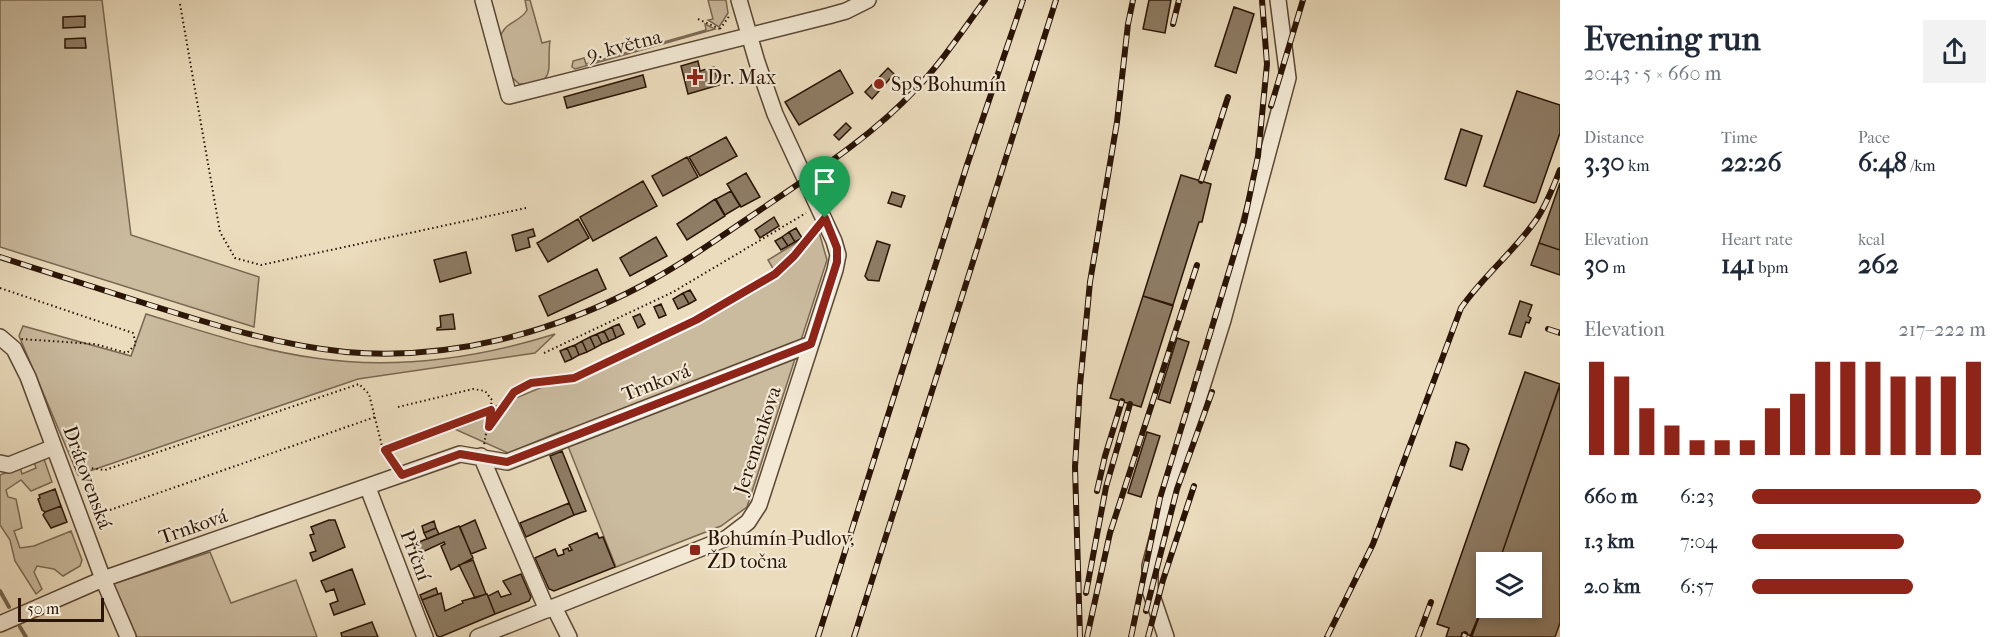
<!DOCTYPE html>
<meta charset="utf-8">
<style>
:root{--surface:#fff;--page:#f2f2f3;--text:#1f2937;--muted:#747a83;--accent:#8f2418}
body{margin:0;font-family:"IM FELL French Canon",serif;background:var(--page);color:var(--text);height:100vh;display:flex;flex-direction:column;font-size:22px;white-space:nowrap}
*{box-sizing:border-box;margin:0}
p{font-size:20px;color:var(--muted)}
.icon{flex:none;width:33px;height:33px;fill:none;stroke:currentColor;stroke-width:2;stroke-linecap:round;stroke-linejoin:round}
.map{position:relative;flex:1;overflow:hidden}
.details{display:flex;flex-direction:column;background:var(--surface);width:450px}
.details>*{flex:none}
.fabs{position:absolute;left:1476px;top:552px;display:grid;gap:12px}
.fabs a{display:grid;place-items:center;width:66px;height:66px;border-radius:0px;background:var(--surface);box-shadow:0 3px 9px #0003;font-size:30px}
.scale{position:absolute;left:18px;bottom:15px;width:86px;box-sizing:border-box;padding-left:6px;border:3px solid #2a1406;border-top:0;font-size:16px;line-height:21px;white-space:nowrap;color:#2a1406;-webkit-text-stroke:4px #f2e8d4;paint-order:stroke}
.pin{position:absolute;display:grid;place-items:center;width:51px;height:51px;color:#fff;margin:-62px -26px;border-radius:50% 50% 50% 0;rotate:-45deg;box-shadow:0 0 6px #0007}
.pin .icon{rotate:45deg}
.round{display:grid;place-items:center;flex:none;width:63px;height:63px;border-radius:0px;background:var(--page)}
.summary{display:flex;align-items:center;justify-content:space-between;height:102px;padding:0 24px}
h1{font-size:33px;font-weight:800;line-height:45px}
.stats{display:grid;grid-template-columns:repeat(3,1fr);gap:9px;height:102px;padding:6px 24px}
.stats div{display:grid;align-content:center}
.stats b{font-size:26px;font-weight:800}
.stats small{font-size:16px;font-weight:400}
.stats p{font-size:16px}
.chart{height:168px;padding:12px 24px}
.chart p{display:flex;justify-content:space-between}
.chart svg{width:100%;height:108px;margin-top:6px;stroke:var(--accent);stroke-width:6}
ul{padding:0 24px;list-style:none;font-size:20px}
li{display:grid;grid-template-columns:96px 72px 1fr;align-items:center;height:45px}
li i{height:15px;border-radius:8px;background:var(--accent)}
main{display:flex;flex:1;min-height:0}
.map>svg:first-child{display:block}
.green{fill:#caba9e;stroke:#7a6752;stroke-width:1.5}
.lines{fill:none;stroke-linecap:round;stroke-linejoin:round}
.stream{stroke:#76634f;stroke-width:4}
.building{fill:#8e7c65;stroke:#2a1406;stroke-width:1.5}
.minor-casing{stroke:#5a4634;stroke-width:18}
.path{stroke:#2a1406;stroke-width:2;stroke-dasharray:1.5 3;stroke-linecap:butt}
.minor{stroke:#f2e8d4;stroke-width:15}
.rail-casing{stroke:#2a1406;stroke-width:6}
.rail{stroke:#f2e8d4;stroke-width:4;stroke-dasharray:11;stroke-linecap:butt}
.route-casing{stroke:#fff;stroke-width:12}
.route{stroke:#8f2418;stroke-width:8}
.poi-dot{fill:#8f2418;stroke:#f2e8d4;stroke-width:2}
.labels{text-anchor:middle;stroke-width:4.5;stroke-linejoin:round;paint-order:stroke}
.street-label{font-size:20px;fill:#2a1406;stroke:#f2e8d4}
.poi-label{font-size:20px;fill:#2a1406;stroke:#f2e8d4;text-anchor:start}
</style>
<main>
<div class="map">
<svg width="1560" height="637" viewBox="0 0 1560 637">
<rect width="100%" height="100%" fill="#ebdcbd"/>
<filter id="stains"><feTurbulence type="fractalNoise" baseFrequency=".00333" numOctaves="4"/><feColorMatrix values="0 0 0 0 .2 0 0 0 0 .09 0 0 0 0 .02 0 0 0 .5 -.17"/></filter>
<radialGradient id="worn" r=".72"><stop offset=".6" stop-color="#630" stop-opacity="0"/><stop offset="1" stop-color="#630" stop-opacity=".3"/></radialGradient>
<!-- green -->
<path class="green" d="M0 0H102L131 235 259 277 254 327 0 247Z
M525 0H530L542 43 550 41C546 68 559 85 519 84L510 75 500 38C504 21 520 23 527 10Z
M708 0H726L728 13 719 27 708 20 713 19Z
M705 24 715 29 575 69 572 67 573 61 584 58 586 64 706 30Z
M819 232 827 260 747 507 721 526 616 567 562 431 508 453 448 426 574 374 696 317 774 270 768 260 809 235Z
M146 314C202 331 257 350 315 358 396 370 478 358 555 334L535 353 358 379 78 475 19 336 23 326 131 356Z
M44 459 52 482 31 491 21 480 6 490 8 497 16 499 22 528 14 531 20 548 34 546 71 531 82 560 80 566 63 576 54 569 37 566 34 572 42 589 36 594 15 561 10 540 0 525V475L20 467 22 474 36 468 34 462Z
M210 552 231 603 296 580 317 637H137L113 584Z"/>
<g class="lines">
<!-- stream -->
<path class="stream" d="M0 591 9 607
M20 627 26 637"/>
</g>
<!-- building -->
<path class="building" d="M1149 0H1171L1165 33 1143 29Z
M1234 7 1254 14 1236 73 1215 66Z
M85 16V27L63 28V17Z
M85 38 86 48H65V39Z
M698 61 700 71 714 67 719 85 688 94 681 66Z
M888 68 894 74 872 99 865 92Z
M840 70 853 93 799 125 785 102Z
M643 75 646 87 567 108 564 97Z
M1517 91 1560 105V133L1536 202 1534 203 1484 186Z
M846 123 851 128 839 140 834 135Z
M1461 129 1482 136 1466 186 1445 179Z
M726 137 737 156 700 176 689 157Z
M687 157 698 177 663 196 652 176Z
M746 173 760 197 741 207 727 184Z
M1181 175 1211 184 1202 222H1199L1173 305 1143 296Z
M643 181 657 206 593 241 580 217Z
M1560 183V250L1539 243Z
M731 191 740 206 725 215 716 199Z
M892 192 905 196 901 207 888 203Z
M715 199 725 216 687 240 677 224Z
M774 217 779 226 760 238 755 230Z
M578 219 589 238 548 262 537 243Z
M796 228 802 238 795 242 789 232Z
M533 229 535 236 528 238 530 247 516 251 512 235Z
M789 232 795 242 788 246 782 237Z
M656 237 667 256 630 276 620 258Z
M782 237 788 246 781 250 775 241Z
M877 241 890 245 879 281 868 280 865 276Z
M1539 243 1560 250V275L1531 265Z
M466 252 471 273 440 282 434 260Z
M597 269 606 289 548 316 539 296Z
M690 290 696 300 689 304 683 293Z
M683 293 689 304 678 309 673 299Z
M1143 296 1173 306 1141 407 1110 398Z
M1520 301 1532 305 1528 316 1531 318 1529 323 1526 322 1521 337 1509 334Z
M661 304 666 315 659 318 654 307Z
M453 314 455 329 437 330V328L441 327 440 316Z
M640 314 645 324 638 328 633 317Z
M619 324 624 334 616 338 612 327Z
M612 327 616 338 609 341 604 331Z
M604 331 609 341 602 344 597 334Z
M597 334 602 344 595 348 590 337Z
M590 337 595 348 587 352 582 341Z
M1177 338 1189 342 1170 403 1158 399Z
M582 341 587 352 579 355 575 345Z
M575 345 579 355 572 359 567 348Z
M567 348 572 359 565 362 560 351Z
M1525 372 1560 384 1499 562H1486V598L1472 636 1462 633 1461 637H1446L1449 628 1437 624Z
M1560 385V623L1555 637H1470L1486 598V608H1532V562H1499Z
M1147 432 1160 436 1141 497 1128 493Z
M1456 442 1466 445 1469 449 1462 470 1450 466Z
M562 451 586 511 574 515 550 456Z
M55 489 61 506 45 512 42 510 38 499 40 498 39 495Z
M569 503 574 515 526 537 520 523Z
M61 506 67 522 51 528 43 515 45 512Z
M329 520H335L345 547 313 561 310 553 316 551 310 535 314 534 311 527Z
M475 520 486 548 471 554 460 527Z
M434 521 436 528 424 533 422 526Z
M459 526 473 558 451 570 441 546 445 544 444 542 418 554 414 544Z
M436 528 439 534 427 539 424 533Z
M597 533 599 538 603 537 615 567 554 591 549 589 535 558 555 549 558 556 564 554 563 550 568 548 569 551 572 550 569 545Z
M473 560 486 594 475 598 459 565Z
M352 569 365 604 334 615 330 604 338 601 334 589 326 592 321 581Z
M521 574 531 597 529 601 495 614 488 596 498 591 501 597 511 594 503 581Z
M436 588 438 594 422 600 420 595Z
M441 593 445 611 463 603 462 601 487 594 495 614 440 637 437 636 422 600Z
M372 622 378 637H342L341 633Z"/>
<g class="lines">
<defs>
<path id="minor" d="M483 0 509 96 828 16 846 11 868 0
M0 337 14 349 28 377 103 579 128 637
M481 456 547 610
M0 463 9 465 54 447
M368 488 425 637
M554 607 569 637
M0 624 103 579 460 454 507 462 811 344
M478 637 727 538 748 522 759 505 835 270 838 255 834 241 775 114 757 62 739 0
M1166 637 1150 590V566L1170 489 1223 320 1288 78 1278 0"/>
</defs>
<!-- minor casing -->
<use href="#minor" class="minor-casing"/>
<!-- path -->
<path class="path" d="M180 4 220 232 235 258 261 265 526 208
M698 19 720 29
M720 29 730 15
M0 288 133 333 136 344 127 353 95 344 21 339
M544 353 673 292 806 213
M398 407 473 389 485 391 492 400 484 445
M489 427 514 392 531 383 574 378 696 320 775 274 794 256 816 229
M385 450 491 409
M74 466 105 470 359 384 369 394 382 446 394 463
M93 516 375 417"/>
<!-- minor -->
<use href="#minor" class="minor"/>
<defs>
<path id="rail" d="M1173 24 1179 0
M1271 106 1303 0
M1201 181 1228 97
M0 257C50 273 100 289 150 305 214 325 278 345 346 352 449 361 553 333 643 285 686 262 726 233 766 206 819 170 872 136 916 89 942 62 963 30 985 0
M1548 329 1560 333
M1097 491 1105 456 1122 401
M1086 593 1106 487 1130 404
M1146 611 1177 489 1212 392
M818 637 967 165 1023 0
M854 637 1056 0
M1080 637 1075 467 1080 385 1090 282 1117 122 1128 24 1133 0
M1087 637 1110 533 1197 265
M1131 637 1160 498 1244 222 1258 156 1267 64 1262 0
M1148 637 1163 580 1194 486
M1327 637 1373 544 1461 308C1484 275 1516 250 1538 217 1547 203 1553 187 1560 170
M1418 637 1431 602
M1464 637 1465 634"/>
</defs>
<!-- rail casing -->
<use href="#rail" class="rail-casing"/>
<!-- rail -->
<use href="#rail" class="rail"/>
</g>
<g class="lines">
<defs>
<path id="route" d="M825 218 837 248V262L811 344 507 462 460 454 402 475 385 450 491 410 489 427 514 392 531 383 574 378 696 320 775 274 794 256Z"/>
</defs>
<!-- route casing -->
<use href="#route" class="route-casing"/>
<!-- route -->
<use href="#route" class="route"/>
</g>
<!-- markers -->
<g class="poi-dot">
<path d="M692 68h6v6h6v6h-6v6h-6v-6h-6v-6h6z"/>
<circle cx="879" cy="84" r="6"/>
<rect x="689" y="544" width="12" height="12" rx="3"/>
</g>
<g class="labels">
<!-- street labels -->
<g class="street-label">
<text transform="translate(624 45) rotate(-14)" y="7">9. května</text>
<text transform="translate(656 382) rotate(-21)" y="7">Trnková</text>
<text transform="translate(757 440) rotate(-72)" y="7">Jeremenkova</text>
<text transform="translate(88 477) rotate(70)" y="7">Drátovenská</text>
<text transform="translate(193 526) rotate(-19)" y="7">Trnková</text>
<text transform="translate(416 555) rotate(69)" y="7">Příční</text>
</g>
<!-- poi labels -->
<g class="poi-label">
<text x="707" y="84">Dr. Max</text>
<text x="891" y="91">SpS Bohumín</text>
<text x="707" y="545">Bohumín-Pudlov,<tspan x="707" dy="23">ŽD točna</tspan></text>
</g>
</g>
<rect width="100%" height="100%" filter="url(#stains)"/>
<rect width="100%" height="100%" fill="url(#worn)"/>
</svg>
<div class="fabs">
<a><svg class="icon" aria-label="layers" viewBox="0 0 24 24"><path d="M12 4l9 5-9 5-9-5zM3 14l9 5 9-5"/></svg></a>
</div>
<div class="scale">50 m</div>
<div class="pin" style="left:825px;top:218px;background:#1e9e55"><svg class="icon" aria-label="arrive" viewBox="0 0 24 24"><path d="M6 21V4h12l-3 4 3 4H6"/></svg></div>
</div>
<section class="details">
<div class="summary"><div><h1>Evening run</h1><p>20:43 · 5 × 660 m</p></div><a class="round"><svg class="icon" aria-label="share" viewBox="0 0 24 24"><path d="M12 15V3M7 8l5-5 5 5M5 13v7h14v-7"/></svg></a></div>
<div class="stats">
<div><p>Distance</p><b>3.30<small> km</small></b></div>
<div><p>Time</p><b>22:26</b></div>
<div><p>Pace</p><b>6:48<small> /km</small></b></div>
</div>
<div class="stats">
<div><p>Elevation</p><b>30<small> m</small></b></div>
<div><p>Heart rate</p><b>141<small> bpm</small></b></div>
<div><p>kcal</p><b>262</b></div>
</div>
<div class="chart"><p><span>Elevation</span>217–222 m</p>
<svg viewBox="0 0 160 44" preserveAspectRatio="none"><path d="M5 44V6M15 44V12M25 44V25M35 44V32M45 44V38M55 44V38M65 44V38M75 44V25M85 44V19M95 44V6M105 44V6M115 44V6M125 44V12M135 44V12M145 44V12M155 44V6"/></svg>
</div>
<ul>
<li><b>660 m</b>6:23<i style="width:98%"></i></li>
<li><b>1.3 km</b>7:04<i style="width:65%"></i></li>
<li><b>2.0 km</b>6:57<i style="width:69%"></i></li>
</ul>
</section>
</main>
